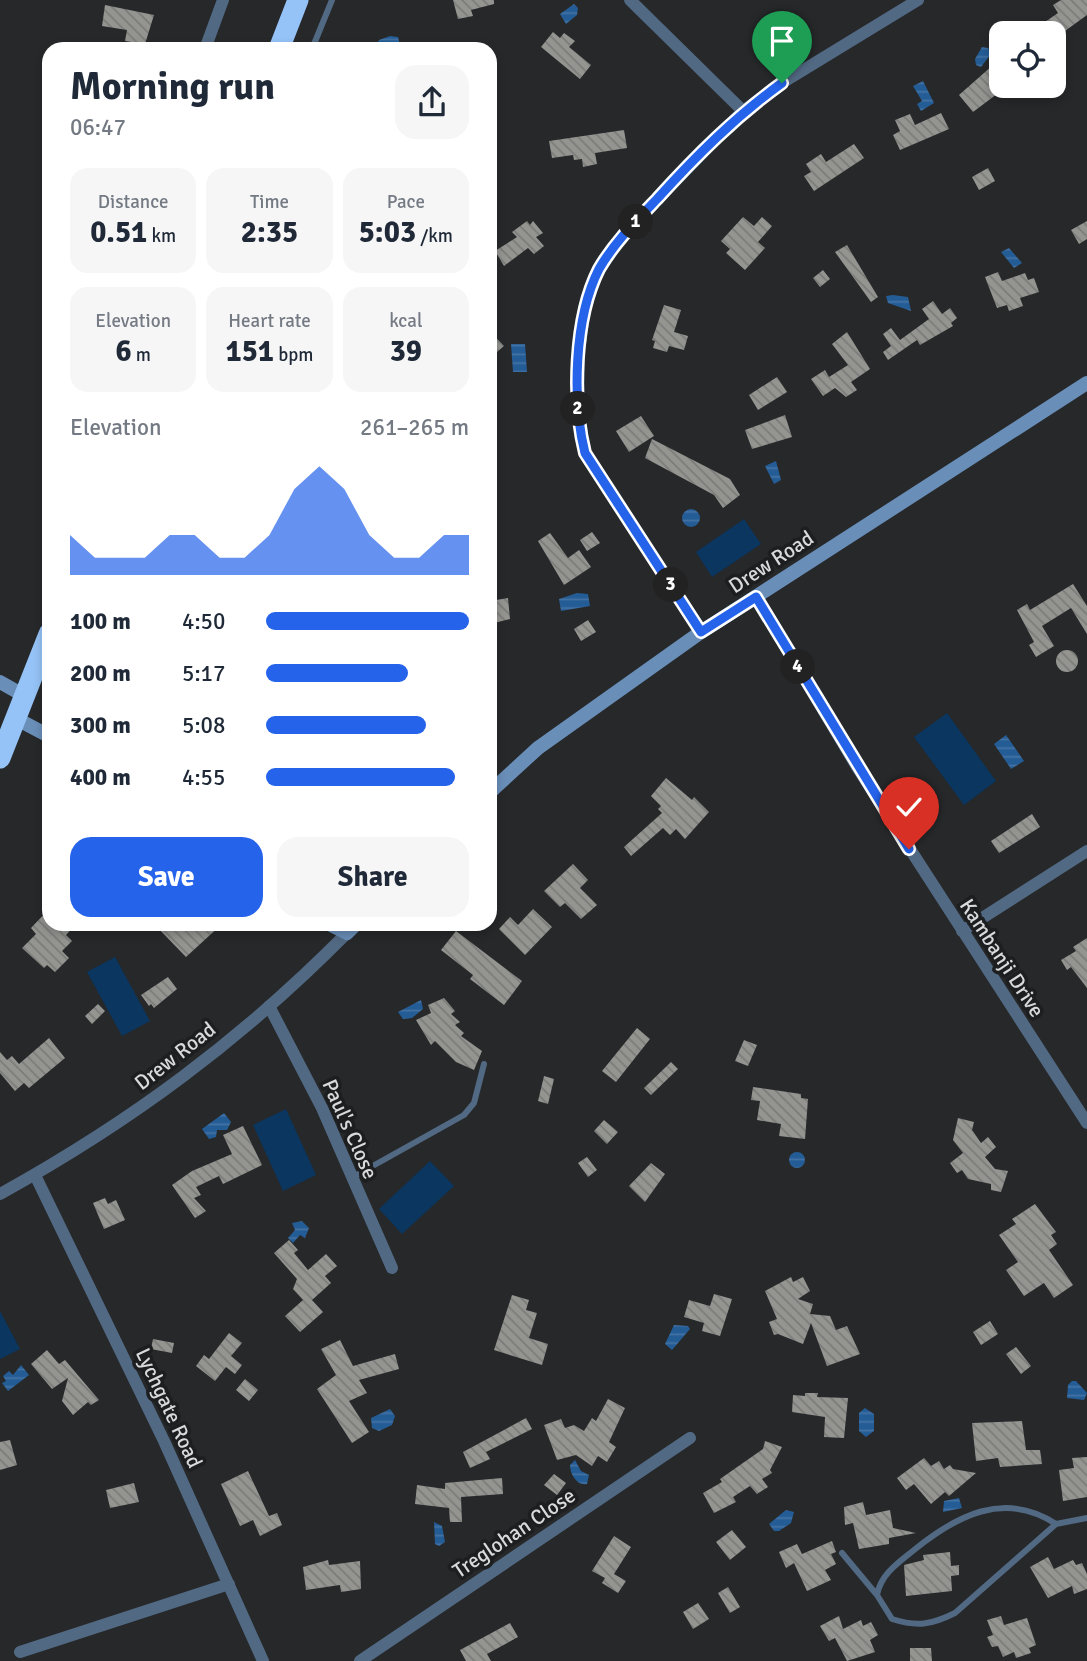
<!DOCTYPE html>
<meta charset="utf-8">
<style>
:root{--surface:#fff;--page:#f6f6f7;--text:#1f2937;--muted:#747a83;--accent:#2563eb}
body{margin:0;font-family:Signika,sans-serif;background:var(--page);color:var(--text);height:100vh;display:flex;flex-direction:column;font-size:26px;white-space:nowrap}
*{box-sizing:border-box;margin:0}
p{font-size:23px;color:var(--muted)}
.icon{flex:none;width:38px;height:38px;fill:none;stroke:currentColor;stroke-width:2;stroke-linecap:round;stroke-linejoin:round}
.map{position:relative;flex:1;overflow:hidden}
.side{position:absolute;left:42px;top:42px;width:455px;height:889px;display:flex;flex-direction:column;background:var(--surface);border-radius:21px;box-shadow:0 4px 10px #0003}
.side>*{flex:none}
.controls{position:absolute;left:989px;top:21px;display:grid;gap:14px}
.controls a{display:grid;place-items:center;width:77px;height:77px;border-radius:14px;background:var(--surface);box-shadow:0 4px 10px #0003;font-size:35px}
.pin{position:absolute;display:grid;place-items:center;width:60px;height:60px;color:#fff;margin:-72px -30px;border-radius:50% 50% 50% 0;rotate:-45deg;box-shadow:0 0 7px #0007}
.pin .icon{rotate:45deg}
.km{position:absolute;width:35px;height:35px;margin:-18px;border-radius:50%;background:#222;color:#fff;font-size:19px;line-height:35px;text-align:center}
.round{display:grid;place-items:center;flex:none;width:74px;height:74px;border-radius:21px;background:var(--page)}
.overview{display:flex;align-items:center;justify-content:space-between;height:119px;padding:0 28px}
h1{font-size:38px;font-weight:700;line-height:52px}
.stats{display:grid;grid-template-columns:repeat(3,1fr);gap:10px;height:119px;padding:7px 28px}
.stats div{display:grid;align-content:center;border-radius:18px;background:var(--page);text-align:center}
.stats b{font-size:30px;font-weight:700}
.stats small{font-size:19px;font-weight:400}
.stats p{font-size:19px}
.chart{height:196px;padding:14px 28px}
.chart p{display:flex;justify-content:space-between}
.chart svg{width:100%;height:126px;margin-top:7px;fill:var(--accent);opacity:.7}
.primary-button{display:flex;gap:14px;margin-top:auto;padding:14px 28px}
.primary-button a{flex:1;height:80px;border-radius:21px;background:var(--accent);color:#fff;font-size:28px;font-weight:700;line-height:80px;text-align:center}
.primary-button a+a{background:var(--page);color:var(--text)}
ul{padding:0 28px;list-style:none;font-size:23px}
li{display:grid;grid-template-columns:112px 84px 1fr;align-items:center;height:52px}
li i{height:18px;border-radius:9px;background:var(--accent)}
.map>svg:first-child{display:block}
.park{fill:#0a3660}
.water{fill:url(#water-rules)}
.building{fill:url(#building-back-hatch)}
.lines{fill:none;stroke-linecap:round;stroke-linejoin:round}
.lane{stroke:#526983;stroke-width:6}
.street{stroke:#526983;stroke-width:12}
.secondary{stroke:#698eb8;stroke-width:14}
.highway{stroke:#95c3f7;stroke-width:21}
.route-casing{stroke:#fff;stroke-width:14}
.route{stroke:#2563eb;stroke-width:9}
.labels{text-anchor:middle;stroke-width:7;stroke-linejoin:round;paint-order:stroke}
.street-label{font-size:21px;fill:#d8dadb;stroke:#1c1e20}
</style>
<div class="map">
<svg width="1087" height="1661" viewBox="0 0 1087 1661">
<defs>
<pattern id="water-rules" width="6" height="5" patternUnits="userSpaceOnUse" patternTransform="scale(1.75)"><rect width="6" height="5" fill="#245c96"/><path d="M0 2.5h6" fill="none" stroke="#4373a4"/></pattern>
<pattern id="building-back-hatch" width="6" height="6" patternUnits="userSpaceOnUse" patternTransform="scale(1.75)"><rect width="6" height="6" fill="#949591"/><path d="M-1 5l2 2M0 0l6 6M5-1l2 2" fill="none" stroke="#7b7c79"/></pattern>
</defs>
<rect width="100%" height="100%" fill="#26282a"/>
<!-- park -->
<path class="park" d="M744 519 761 544 712 577 696 552Z
M947 713 996 781 964 805 914 737Z
M115 957 150 1021 122 1036 87 972Z
M286 1109 316 1175 283 1191 253 1125Z
M430 1161 454 1186 402 1234 379 1209Z
M0 1311 20 1349 0 1359Z"/>
<!-- water -->
<path class="water" d="M574 4 578 8 577 15 566 24 560 14Z
M390 36 398 37 400 45 375 49 379 40Z
M982 47 988 48 991 54 981 67 976 65 975 59Z
M923 81 934 103 921 111 917 104 922 101 913 86Z
M1009 248 1022 263 1014 268 1001 252Z
M893 295 908 297 911 311 888 303 886 296Z
M511 344H525L527 372H513Z
M776 461 781 480 774 484 765 466Z
M682 518a9 9 0 1 1 18 0a9 9 0 1 1-18 0Z
M577 593 588 594 590 606 561 611 559 599Z
M1006 735 1024 761 1011 769 994 744Z
M421 1000 423 1009 412 1018 403 1019 398 1012Z
M224 1113 231 1122 227 1130H217L216 1137 209 1139 202 1129Z
M789 1160a8 8 0 1 1 16 0a8 8 0 1 1-16 0Z
M302 1221 309 1228 305 1238 300 1235 293 1243 288 1238 295 1230 292 1223Z
M674 1325 688 1326 690 1329 672 1350 665 1344Z
M21 1365 29 1375 8 1391 2 1383 6 1381 3 1376 9 1371 13 1375Z
M1072 1381H1076L1087 1393 1084 1400 1067 1398 1068 1385Z
M865 1408 874 1414V1431L866 1437 859 1431V1413Z
M390 1409 395 1416 392 1425 379 1431 372 1428 371 1418Z
M575 1460 581 1471 589 1475 587 1484C577 1486 570 1474 570 1465Z
M959 1498 962 1508 943 1512 944 1501Z
M786 1510 794 1512 791 1523 779 1531H774L769 1524Z
M434 1522 442 1526 445 1542 439 1546 435 1544Z"/>
<!-- building -->
<path class="building" d="M453 0H494V4L471 10 473 16 458 19Z
M1061 0H1087V15L1054 39V33H1029L1058 13 1053 5Z
M105 5 154 15 145 44 125 41 127 30 102 26Z
M553 32 560 38 564 33 575 41 569 47 591 65 580 79 541 47Z
M1001 58V91L973 112 959 95Z
M941 113 949 129 900 150 893 135 900 131 895 120 910 114 915 125Z
M624 130 627 148 595 153 597 164 583 167 582 159 574 160 573 155 552 158 549 141Z
M854 144 864 158 814 191 804 176 811 172 806 164 821 154 826 162Z
M988 168 995 181 979 190 972 177Z
M743 217 754 226 762 217 772 226 758 242 765 248 745 270 726 253 730 249 721 241Z
M527 221 530 225 533 221 543 233 536 237 544 246 534 254 528 248 504 266 495 251 517 237 512 232Z
M1087 221V239L1079 244 1071 230Z
M847 245 878 297 871 302 835 252Z
M823 270 830 279 820 287 813 278Z
M998 272 1002 281 1025 273 1028 280 1034 278 1039 292 1020 298 1023 306 1009 311 1007 305 997 308 985 277Z
M933 301 942 314 950 308 957 318 951 323 953 326 920 345 917 340 888 360 883 352 891 346 883 334 891 328 900 340 929 319 922 309Z
M664 305 681 310 674 332 688 336 684 350 669 346 667 352 653 348 655 341 652 340Z
M490 331 504 346 490 358Z
M847 332 870 369 851 382 857 390 846 397 835 388 823 396 811 379 825 370 829 377 848 365 832 344Z
M777 377 787 392 758 410 749 395Z
M785 415 792 437 752 449 745 430Z
M641 416 654 436 629 452 616 431Z
M652 439 730 479 740 495 723 508 714 495 645 458Z
M592 532 600 543 587 551 580 540Z
M550 533 568 558 579 550 591 567 564 585 538 541Z
M1073 584 1087 606V634L1071 608 1042 626 1054 646 1036 657 1029 645 1034 642 1017 610 1027 604 1030 610Z
M508 598 510 619 490 624V601Z
M588 620 596 632 581 641 574 629Z
M1056 661a11 11 0 1 1 22 0a11 11 0 1 1-22 0Z
M666 778 692 800 694 797 709 812 685 839 676 829 670 835 663 828 631 856 624 847 662 813 658 809 661 806 651 796Z
M1032 814 1040 827 999 853 991 841Z
M573 864 588 880 580 888 597 905 581 919 565 903 560 907 544 891Z
M49 909V924H76L66 935 72 941 62 951 69 958 55 972 47 965 44 968 22 948 36 934 31 928Z
M533 909 552 927 525 955 499 929 510 917 518 925Z
M154 924H222L186 957Z
M456 931 522 981 504 1005 470 979 473 975 441 950Z
M1087 938V988L1071 967 1067 970 1061 960 1076 951 1073 947Z
M168 977 177 989 154 1008 151 1004 149 1006 141 995Z
M444 998 455 1011 451 1014 460 1022 455 1025 464 1033 461 1036 482 1051 474 1070 456 1062 435 1041 431 1045 416 1020 431 1013 428 1005Z
M98 1004 105 1011 92 1024 85 1016Z
M637 1028 650 1039 616 1082 602 1071Z
M49 1038 65 1058 29 1088 24 1083 15 1091 0 1073V1052L7 1060 12 1056 19 1064Z
M744 1040 757 1045 748 1066 735 1061Z
M671 1062 678 1069 651 1095 644 1088Z
M544 1076 554 1079 548 1104 538 1101Z
M753 1087 801 1094V1098L808 1099 805 1139 779 1136 781 1124 757 1120 760 1101 751 1100Z
M958 1118 974 1122 972 1130 981 1143 988 1137 996 1147 985 1157 995 1169 1008 1171 1001 1192 991 1190V1184L968 1179 962 1170 957 1173 950 1163 963 1153 953 1140Z
M604 1120 618 1132 607 1144 594 1131Z
M243 1126 262 1165 223 1184 219 1176 196 1187 201 1195 194 1198 206 1211 195 1218 172 1185 192 1171 232 1154 223 1135Z
M587 1157 597 1170 588 1177 578 1163Z
M651 1163 665 1174 645 1202 629 1186Z
M105 1198 108 1204 116 1200 125 1220 104 1229 93 1203Z
M1035 1204 1056 1232 1051 1235 1057 1244 1049 1250 1073 1285 1054 1298 1044 1283 1024 1296 1006 1270 1018 1262 999 1235 1016 1224 1012 1219Z
M289 1240 298 1250 294 1253 308 1270 326 1254 337 1266 325 1276 331 1283 312 1300 323 1312 300 1332 285 1316 303 1300 293 1289 297 1279 274 1253Z
M791 1277 793 1282 803 1277 810 1291 798 1299 813 1304 810 1314 830 1316 836 1330 847 1326 860 1354 827 1366 811 1323 803 1344 778 1334 774 1335 769 1322 777 1319 765 1291Z
M714 1294 732 1299 720 1336 702 1331 704 1323 684 1317 689 1300 710 1306Z
M512 1295 529 1300 526 1310 537 1313 529 1338 548 1344 542 1365 494 1350Z
M990 1321 998 1334 981 1345 973 1332Z
M229 1333 242 1343 231 1356 242 1365 235 1374 226 1367 215 1381 196 1366 204 1355 209 1359Z
M153 1339 174 1343 172 1353 151 1349Z
M340 1340 353 1366 395 1354 399 1369 359 1380 367 1393 349 1401 369 1432 352 1443 317 1389 336 1375 321 1349Z
M1016 1347 1031 1366 1021 1374 1006 1354Z
M47 1350 59 1364 65 1360 99 1400 91 1405 88 1402 73 1415 62 1401 68 1378 52 1389 31 1364Z
M245 1379 258 1390 249 1401 236 1390Z
M805 1393H818L817 1397 848 1398 844 1438 824 1437 825 1417 792 1412 793 1395 805 1396Z
M608 1399 625 1408 609 1442 616 1447 607 1462 598 1456 592 1466 576 1455 557 1460 544 1425 561 1419 565 1428 574 1425 584 1431 592 1418 596 1421Z
M526 1418 532 1429 486 1452 490 1459 470 1468 463 1452Z
M1022 1421 1026 1450H1040L1042 1464 1000 1467 998 1458 976 1461 972 1423Z
M10 1440 17 1465 0 1470V1442Z
M765 1441 782 1447 770 1470 772 1473 762 1479 768 1487 757 1494 750 1486 733 1497 736 1502 714 1513 703 1493 722 1482 720 1479 763 1449Z
M1087 1457V1497L1063 1501 1059 1470 1074 1468 1072 1458Z
M924 1458 931 1466 939 1461 944 1469 950 1465 953 1469 976 1473 949 1496 945 1492 931 1504 914 1484 906 1490 897 1478Z
M248 1471 269 1516 277 1513 282 1525 260 1536 253 1520 240 1526 221 1484Z
M554 1474 566 1483 557 1495 544 1485Z
M502 1478 503 1494 461 1497 462 1522H450L449 1508 415 1504 417 1485 445 1489V1483Z
M134 1483 139 1502 110 1508 106 1490Z
M863 1502 866 1515 890 1510 893 1528 916 1533 889 1538V1544L859 1549 853 1523 845 1525 844 1507Z
M732 1530 746 1547 730 1560 716 1542Z
M614 1536 631 1547 614 1574 626 1581 618 1593 602 1583 605 1578 592 1571Z
M832 1541 836 1552 831 1554 836 1564 825 1570 831 1580 807 1591 794 1563 786 1568 779 1552 797 1544 802 1554Z
M950 1552 951 1566 959 1565V1575L951 1576 952 1591 906 1596 904 1565 924 1560 923 1555Z
M1048 1557 1054 1569 1073 1560 1076 1565 1082 1563 1087 1574V1589L1074 1594 1072 1586 1048 1598 1030 1567Z
M328 1560 329 1565 360 1561 361 1589 341 1592 340 1585 306 1590 303 1567Z
M728 1587 740 1607 730 1613 718 1593Z
M698 1603 709 1619 693 1629 683 1612Z
M839 1616 843 1629 861 1620 863 1626 871 1622 878 1635 870 1640 875 1652 847 1661 835 1638 829 1641 820 1626Z
M1001 1616 1004 1625 1027 1618 1036 1645 1029 1648 1031 1653 1016 1658 1014 1652 1003 1657 998 1646 992 1647 987 1637 993 1635 987 1620Z
M510 1623 518 1637 487 1654 491 1661H466L460 1650Z
M910 1648H931L932 1661H910Z"/>
<g class="lines">
<!-- lane -->
<path class="lane" d="M312 49 332 0
M353 1177 464 1115 474 1103 484 1064
M1056 1524C1004 1490 956 1516 914 1550 898 1563 881 1574 877 1595L892 1619C917 1627 931 1625 955 1613L1056 1524 1087 1518
M842 1553 877 1595"/>
<!-- street -->
<path class="street" d="M630 0 743 111
M205 49 223 0
M756 597 857 767 1087 1123
M701 632 585 453 578 411 579 351 585 308 598 272 622 236 743 111 782 83 918 0
M962 931 1087 851
M269 1006 322 1108 392 1268
M35 1175 164 1441 263 1661
M0 1194C132 1121 241 1040 347 933
M20 1652 229 1584
M360 1661 690 1438"/>
<!-- secondary -->
<path class="secondary" d="M0 682 23 695
M15 718 49 736
M490 792 538 748 701 632 1087 383
M329 924 347 933 356 924"/>
<!-- highway -->
<path class="highway" d="M279 49 298 0
M0 758 49 634"/>
</g>
<g class="lines">
<defs>
<path id="route" d="M782 83C735 117 696 156 657 199 636 221 614 243 599 269 574 318 572 401 585 453L701 632 756 597 909 849"/>
</defs>
<!-- route casing -->
<use href="#route" class="route-casing"/>
<!-- route -->
<use href="#route" class="route"/>
</g>
<g class="labels">
<!-- street labels -->
<g class="street-label">
<text transform="translate(771 562) rotate(-33)" y="7">Drew Road</text>
<text transform="translate(1002 958) rotate(57)" y="7">Kambanji Drive</text>
<text transform="translate(175 1056) rotate(-38)" y="7">Drew Road</text>
<text transform="translate(350 1129) rotate(66)" y="7">Paul's Close</text>
<text transform="translate(169 1408) rotate(65)" y="7">Lychgate Road</text>
<text transform="translate(514 1533) rotate(-34)" y="7">Treglohan Close</text>
</g>
</g>
</svg>
<div class="controls">
<a><svg class="icon" aria-label="locate" viewBox="0 0 24 24"><circle cx="12" cy="12" r="6"/><path d="M12 2v4M12 18v4M2 12h4M18 12h4"/></svg></a>
</div>
<div class="pin" style="left:782px;top:83px;background:#1e9e55"><svg class="icon" aria-label="arrive" viewBox="0 0 24 24"><path d="M6 21V4h12l-3 4 3 4H6"/></svg></div>
<div class="pin" style="left:909px;top:849px;background:#d93025"><svg class="icon" aria-label="check" viewBox="0 0 24 24"><path d="M5 12l5 5 9-10"/></svg></div>
<b class="km" style="left:636px;top:222px">1</b>
<b class="km" style="left:578px;top:409px">2</b>
<b class="km" style="left:671px;top:585px">3</b>
<b class="km" style="left:798px;top:667px">4</b>
<section class="side">
<div class="overview"><div><h1>Morning run</h1><p>06:47</p></div><a class="round"><svg class="icon" aria-label="share" viewBox="0 0 24 24"><path d="M12 15V3M7 8l5-5 5 5M5 13v7h14v-7"/></svg></a></div>
<div class="stats">
<div><p>Distance</p><b>0.51<small> km</small></b></div>
<div><p>Time</p><b>2:35</b></div>
<div><p>Pace</p><b>5:03<small> /km</small></b></div>
</div>
<div class="stats">
<div><p>Elevation</p><b>6<small> m</small></b></div>
<div><p>Heart rate</p><b>151<small> bpm</small></b></div>
<div><p>kcal</p><b>39</b></div>
</div>
<div class="chart"><p><span>Elevation</span>261–265 m</p>
<svg viewBox="0 0 160 44" preserveAspectRatio="none"><path d="M0 44V30L10 38L20 38L30 38L40 30L50 30L60 38L70 38L80 30L90 14L100 6L110 14L120 30L130 38L140 38L150 30L160 30V44z"/></svg>
</div>
<ul>
<li><b>100 m</b>4:50<i style="width:100%"></i></li>
<li><b>200 m</b>5:17<i style="width:70%"></i></li>
<li><b>300 m</b>5:08<i style="width:79%"></i></li>
<li><b>400 m</b>4:55<i style="width:93%"></i></li>
</ul>
<div class="primary-button"><a>Save</a><a>Share</a></div>
</section>
</div>
